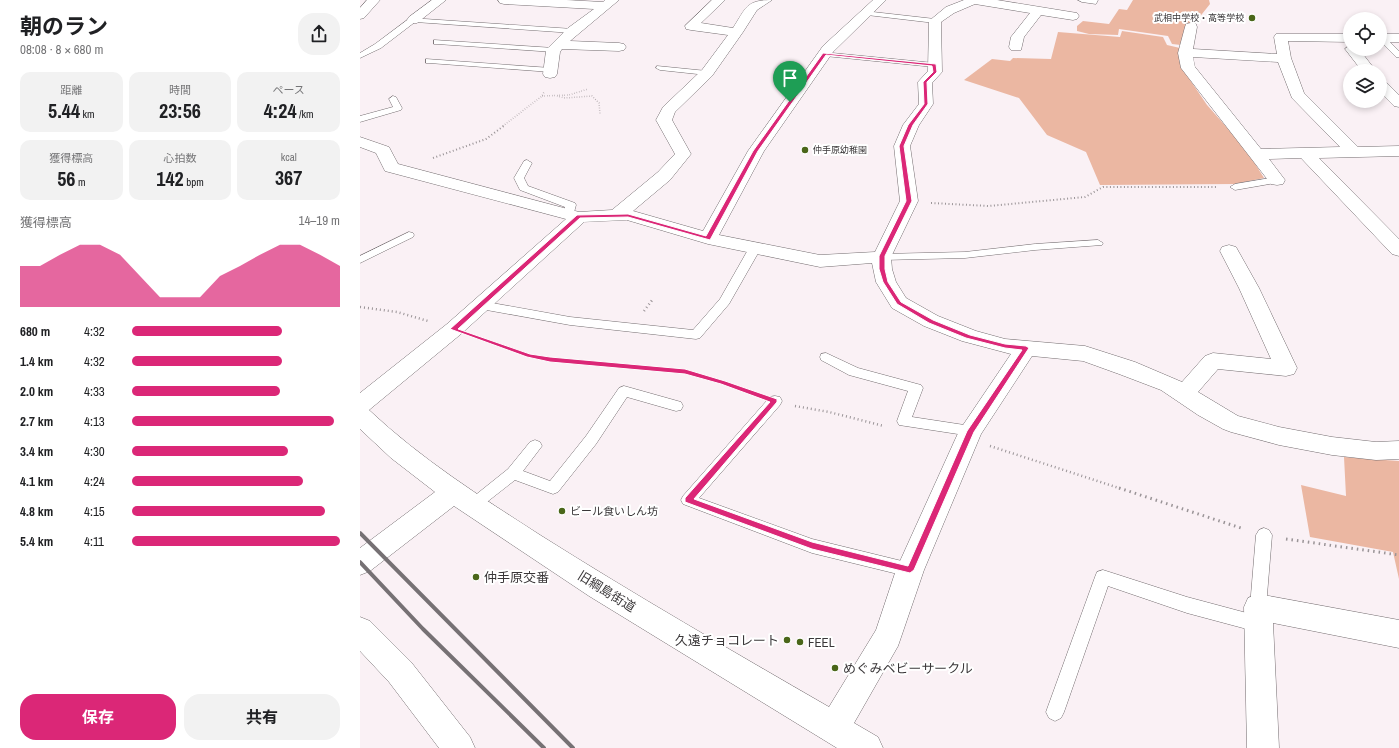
<!DOCTYPE html>
<html lang="ja">
<meta charset="utf-8">
<style>
:root{--surface:#fff;--page:#f2f2f2;--text:#202124;--muted:#757577;--accent:#db2777}
body{margin:0;font-family:"Archivo Narrow","Noto Sans JP",sans-serif;background:var(--page);color:var(--text);height:100vh;display:flex;flex-direction:column;font-size:15px;white-space:nowrap}
*{box-sizing:border-box;margin:0}
p{font-size:13px;color:var(--muted)}
.icon{flex:none;width:22px;height:22px;fill:none;stroke:currentColor;stroke-width:2;stroke-linecap:round;stroke-linejoin:round}
.map{position:relative;flex:1;overflow:hidden}
.drawer{display:flex;flex-direction:column;background:var(--surface);width:360px}
.drawer>*{flex:none}
.buttons{position:absolute;left:983px;top:12px;display:grid;gap:8px}
.buttons a{display:grid;place-items:center;width:44px;height:44px;border-radius:50%;background:var(--surface);box-shadow:0 2px 6px #0003;font-size:20px}
.pin{position:absolute;display:grid;place-items:center;width:34px;height:34px;color:#fff;margin:-41px -17px;border-radius:50% 50% 50% 0;rotate:-45deg;box-shadow:0 0 4px #0007}
.pin .icon{rotate:45deg}
.round{display:grid;place-items:center;flex:none;width:42px;height:42px;border-radius:16px;background:var(--page)}
.summary{display:flex;align-items:center;justify-content:space-between;height:68px;padding:0 20px}
h1{font-size:22px;font-weight:700;line-height:30px}
.metrics{display:grid;grid-template-columns:repeat(3,1fr);gap:6px;height:68px;padding:4px 20px}
.metrics div{display:grid;align-content:center;border-radius:10px;background:var(--page);text-align:center}
.metrics b{font-size:20px;font-weight:700}
.metrics small{font-size:11px;font-weight:400}
.metrics p{font-size:11px}
.chart{height:112px;padding:8px 20px}
.chart p{display:flex;justify-content:space-between}
.chart svg{width:100%;height:72px;margin-top:4px;fill:var(--accent);opacity:.7}
.action{display:flex;gap:8px;margin-top:auto;padding:8px 20px}
.action a{flex:1;height:46px;border-radius:16px;background:var(--accent);color:#fff;font-size:16px;font-weight:700;line-height:46px;text-align:center}
.action a+a{background:var(--page);color:var(--text)}
ul{padding:0 20px;list-style:none;font-size:13px}
li{display:grid;grid-template-columns:64px 48px 1fr;align-items:center;height:30px}
li i{height:10px;border-radius:5px;background:var(--accent)}
main{display:flex;flex:1;min-height:0}
.map>svg:first-child{display:block}
.green{fill:#ebb7a2}
.lines{fill:none;stroke-linecap:round;stroke-linejoin:round}
.lane-casing{stroke:#746d70;stroke-width:1}
.street-casing{stroke:#746d70;stroke-width:1}
.path-far3{stroke:#9a9497;stroke-width:1.5;stroke-dasharray:0.5 2;stroke-linecap:butt}
.path-far2{stroke:#9a9497;stroke-width:2;stroke-dasharray:1 2.5;stroke-linecap:butt}
.path-far1{stroke:#9a9497;stroke-width:2.5;stroke-dasharray:1 3;stroke-linecap:butt}
.path{stroke:#9a9497;stroke-width:3;stroke-dasharray:1.5 4;stroke-linecap:butt}
.lane{fill:#fff;fill-rule:evenodd}
.street{fill:#fff;fill-rule:evenodd}
.rail{stroke:#767174;stroke-width:4}
.route{fill:#db2777;stroke:#fff;fill-rule:evenodd}
.poi-dot{fill:#4a6619;stroke:#fff;stroke-width:1.5}
.labels{text-anchor:middle;stroke-width:4;stroke-linejoin:round;paint-order:stroke}
.far-poi-label{font-size:9px;fill:#3a3739;stroke:#fff;text-anchor:end}
.poi-label{font-size:11px;fill:#3a3739;stroke:#fff;text-anchor:start}
.near-poi-label{font-size:13px;fill:#3a3739;stroke:#fff;text-anchor:start}
.near-street-label{font-size:13px;fill:#3a3739;stroke:#fff}
</style>
<main>
<section class="drawer">
<div class="summary"><div><h1>朝のラン</h1><p>08:08 · 8 × 680 m</p></div><a class="round"><svg class="icon" aria-label="share" viewBox="0 0 24 24"><path d="M12 15V3M7 8l5-5 5 5M5 13v7h14v-7"/></svg></a></div>
<div class="metrics">
<div><p>距離</p><b>5.44<small> km</small></b></div>
<div><p>時間</p><b>23:56</b></div>
<div><p>ペース</p><b>4:24<small> /km</small></b></div>
</div>
<div class="metrics">
<div><p>獲得標高</p><b>56<small> m</small></b></div>
<div><p>心拍数</p><b>142<small> bpm</small></b></div>
<div><p>kcal</p><b>367</b></div>
</div>
<div class="chart"><p><span>獲得標高</span>14–19 m</p>
<svg viewBox="0 0 160 44" preserveAspectRatio="none"><path d="M0 44V19L10 19L20 12L30 6L40 6L50 12L60 25L70 38L80 38L90 38L100 25L110 19L120 12L130 6L140 6L150 12L160 19V44z"/></svg>
</div>
<ul>
<li><b>680 m</b>4:32<i style="width:72%"></i></li>
<li><b>1.4 km</b>4:32<i style="width:72%"></i></li>
<li><b>2.0 km</b>4:33<i style="width:71%"></i></li>
<li><b>2.7 km</b>4:13<i style="width:97%"></i></li>
<li><b>3.4 km</b>4:30<i style="width:75%"></i></li>
<li><b>4.1 km</b>4:24<i style="width:82%"></i></li>
<li><b>4.8 km</b>4:15<i style="width:93%"></i></li>
<li><b>5.4 km</b>4:11<i style="width:100%"></i></li>
</ul>
<div class="action"><a>保存</a><a>共有</a></div>
</section>
<div class="map">
<svg width="1039" height="748" viewBox="0 0 1039 748">
<rect width="100%" height="100%" fill="#faf1f5"/>
<!-- green -->
<path class="green" d="M773 0H849L850 4 834 24 827 23 821 45 812 44 808 36 759 29 758 35 729 34 717 31V26L723 21 749 24 759 9 767 10Z
M762 31 803 37 807 45 820 48 822 68 847 105 886 149 904 178 875 184 740 185 726 152 687 135 659 98 604 80 632 59 650 61 653 58 691 59 698 32 760 37Z
M984 457 1039 461V579L1033 552 950 537 941 485 986 496Z"/>
<g class="lines">
<defs>
<path id="lane" d="M718 0H738L736 4 722 2Z
M504 11 575 19 579 21 575 23 507 15 503 13Z
M50 18 213 29 217 31 213 33 55 22 21 48 0 58V53L15 44Z
M1020 36H1024L1039 51V57H1036L1020 41Z
M74 40 194 48 198 50 194 52 77 44H74Z
M462 52 574 63 578 65 574 67 465 56H462Z
M66 59 191 68 195 70 191 72 69 63H66Z
M297 66 347 71 351 73 347 75 300 70 296 68Z
M33 96 36 97 42 108 41 110 0 122V116L33 107 29 99Z
M167 160 172 163 164 178 168 186 215 203 216 205 213 216H205L204 214 205 207 160 190 154 178 164 161Z
M917 177 922 180 921 182 875 190 870 187 875 184Z
M49 232 53 233 54 235 53 237 0 263V256Z
M738 240 743 243 742 245 675 250 605 258 522 260 518 259 516 257 518 255 522 254 605 252 675 244Z
M395 245 401 248 369 304 340 338 336 339 210 325 121 309 117 308 115 305 117 302 121 301 210 317 333 330 360 299 389 248Z
M466 353 498 368 561 385 563 388 552 417 611 426 616 427 618 431 616 435 611 436 539 425 537 421 548 391 489 375 461 360 460 357 461 354Z
M264 386 321 402 323 406 321 410 316 411 267 397 236 444 198 492 193 494 155 480 118 509 113 511 108 509 105 505 108 501 148 469 170 442 175 440 180 442 182 446 163 471 190 481 226 436 259 388Z
M415 396 420 397 422 401 420 405 339 498 452 539 550 563 556 565 558 570 556 575 550 577 452 553 323 504 321 500 323 496 410 397Z
M904 528 909 530 912 535 906 607 904 612 898 615 892 612 890 607 896 535 899 530Z
M743 570 827 597 898 616 904 618 906 624 904 630 898 632 827 613 748 586 704 712 701 718 695 721 689 718 686 712 735 577 737 572Z"/>
<path id="street" d="M7 0H20L4 18 0 19V8Z
M72 0H86L57 23H49L47 20 49 17Z
M138 0H206L243 2 245 0H259L210 41 259 43 264 44 266 47 264 50 259 51 202 49 200 52 197 74 195 77 190 78 185 77 183 74 186 51 188 48 208 28 234 9 144 4 140 3Z
M352 0H365L341 23 373 28C386 8 386 0 412 0L397 10 383 32 352 76 315 112 312 120 331 154 310 180 273 211 343 231 388 151 463 46 513 0H526L473 52 404 151 359 235 460 255 515 252 540 201 534 146 543 125 559 104 558 82 568 71 569 21 586 7 604 0H637L717 13 719 16 717 19 713 20 681 15 664 37 661 50H651L649 47 651 37 670 13 615 4 594 13 581 22 582 72 572 83 573 104 559 125 550 146 558 201 531 257 532 269 536 282 546 298 578 316 616 331 645 339 725 346 775 362 822 382 845 356 853 353 911 359 879 288 860 251 862 247 869 245 876 247 899 288 937 368 934 374 926 376 858 369 838 392 878 416 919 427 972 437 1016 442 1039 441V459L1016 460 972 455 919 445 871 432 863 429 838 415 801 390 759 374 723 361 672 356 621 434 564 570 538 646 494 723 518 737 523 748H477L229 596 94 506 10 571 0 575V548L75 492 31 458 0 429V393L87 324 206 219 25 171 16 153 0 147V137L29 147 38 164 219 212 252 210 298 172 315 154 296 120 303 107 342 70 368 35 331 30 326 29 325 26ZM267 220 348 244 460 267 512 263 516 282 532 308 564 326 602 341 651 354 599 431 536 570 516 630 469 707C372 651 275 595 180 535 121 497 61 459 9 410L101 334 224 222Z
M831 23 836 24 837 27 833 49 917 54 914 37 916 34H990V42L928 41 931 58 944 93 998 147 1039 146V156L959 158 1039 239V256L1032 254 941 158 909 159 925 180 923 184 917 185 911 184 821 68 818 53 825 27 826 24ZM833 57 918 62 932 98 980 147 901 149 835 67Z
M1020 34H1039V42H1020Z
M990 45V49H999L1016 71H1002L985 49Z
M1020 80 1025 81 1039 95V107L1034 106 1020 92Z
M898 594 1039 620V648L913 623 919 748H887L884 607 888 598Z
M0 617 10 621 51 662 110 737 115 748H79L29 682 0 651Z"/>
</defs>
<!-- lane casing -->
<use href="#lane" class="lane-casing"/>
<!-- street casing -->
<use href="#street" class="street-casing"/>
<!-- path-far3 -->
<path class="path-far3" d="M182 96 209 95 228 89
M197 96 205 98 232 96 239 103 240 114
M143 126 182 96 184 92"/>
<!-- path-far2 -->
<path class="path-far2" d="M73 158 126 139 145 125
M571 203 629 206 725 197 743 187H857"/>
<!-- path-far1 -->
<path class="path-far1" d="M0 307 37 312 68 321
M284 311 293 299
M118 338 169 356 325 372 363 382 394 393
M435 406 469 412 524 426
M630 446 762 489"/>
<!-- path -->
<path class="path" d="M759 488 884 529
M926 539 1039 555"/>
<!-- lane -->
<use href="#lane" class="lane"/>
<!-- street -->
<use href="#street" class="street"/>
<!-- rail -->
<path class="rail" d="M0 533 213 748
M0 562 63 629 184 748"/>
</g>
<!-- route -->
<path class="route" d="M463 53 576 64 577 72 567 82 568 104 553 125 544 146 552 201 525 256V269L528 282 541 302 573 320 610 335 645 344 666 346 669 348 614 432 554 570 550 573 452 549 325 502V498L410 402 361 384 325 374 190 362 167 357 90 329 217 215 268 214 346 236 393 151ZM466 55 572 66 573 72 563 82 564 104 548 125 539 146 546 201 519 256V269L523 282 537 304 569 323 606 338 645 348 662 350 607 431 548 566 452 542 334 499 417 402V399L365 381 325 369 190 357 170 354 98 329 220 218 268 217 350 240 398 151Z"/>
<!-- markers -->
<g class="poi-dot">
<circle cx="892" cy="18" r="4"/>
<circle cx="445" cy="150" r="4"/>
<circle cx="202" cy="511" r="4"/>
<circle cx="116" cy="577" r="4"/>
<circle cx="427" cy="640" r="4"/>
<circle cx="440" cy="642" r="4"/>
<circle cx="475" cy="668" r="4"/>
</g>
<g class="labels">
<!-- far-poi labels -->
<g class="far-poi-label">
<text x="884" y="21">武相中学校・高等学校</text>
<text x="453" y="153" text-anchor="start">仲手原幼稚園</text>
</g>
<!-- poi labels -->
<g class="poi-label">
<text x="210" y="515">ビール食いしん坊</text>
</g>
<!-- near-poi labels -->
<g class="near-poi-label">
<text x="124" y="582">仲手原交番</text>
<text x="419" y="645" text-anchor="end">久遠チョコレート</text>
<text x="448" y="647">FEEL</text>
<text x="483" y="673">めぐみベビーサークル</text>
</g>
<!-- near-street labels -->
<g class="near-street-label">
<text transform="translate(247 591) rotate(32)" y="5">旧綱島街道</text>
</g>
</g>
</svg>
<div class="buttons">
<a><svg class="icon" aria-label="locate" viewBox="0 0 24 24"><circle cx="12" cy="12" r="6"/><path d="M12 2v4M12 18v4M2 12h4M18 12h4"/></svg></a>
<a><svg class="icon" aria-label="layers" viewBox="0 0 24 24"><path d="M12 4l9 5-9 5-9-5zM3 14l9 5 9-5"/></svg></a>
</div>
<div class="pin" style="left:430px;top:102px;background:#1e9e55"><svg class="icon" aria-label="arrive" viewBox="0 0 24 24"><path d="M6 21V4h12l-3 4 3 4H6"/></svg></div>
</div>
</main>
